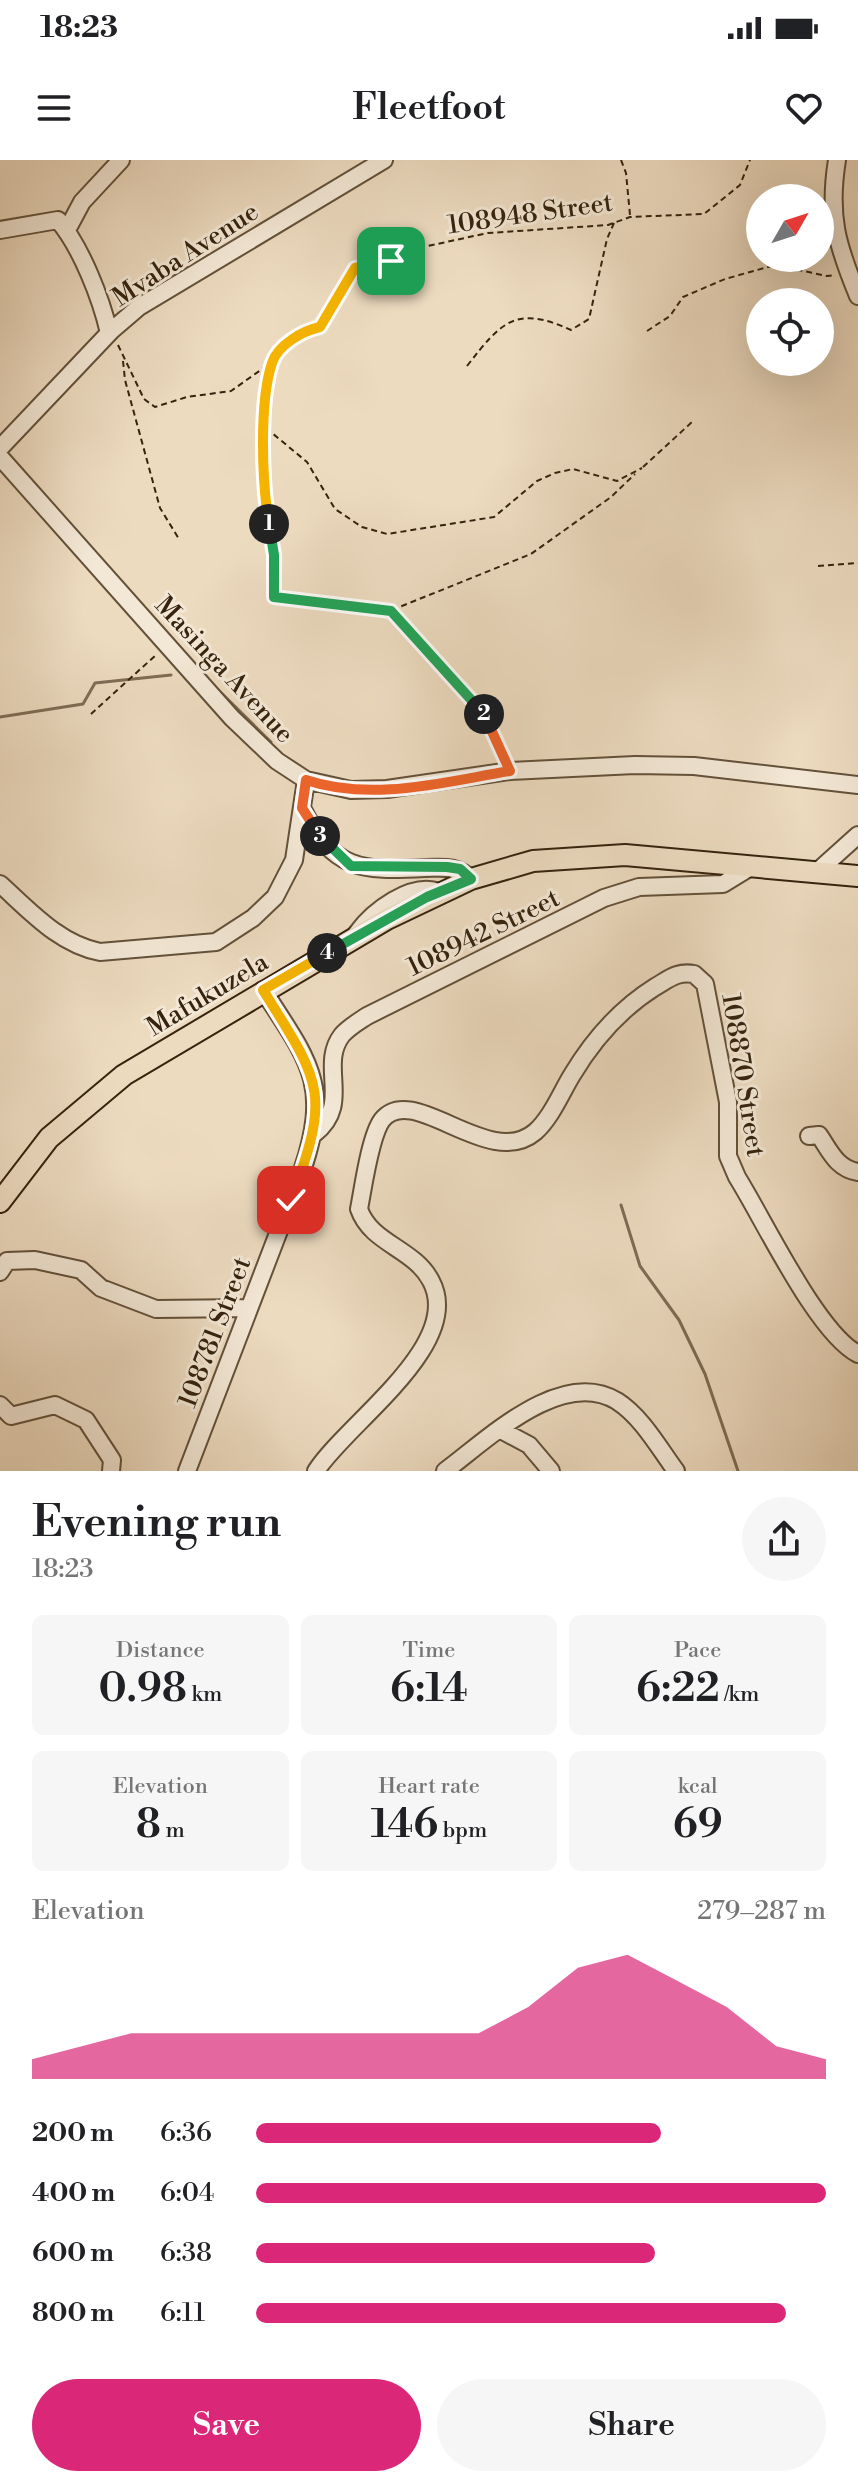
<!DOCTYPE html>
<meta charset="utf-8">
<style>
:root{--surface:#fff;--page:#f6f6f6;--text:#202124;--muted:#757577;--accent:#db2777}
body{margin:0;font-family:"Libre Bodoni",serif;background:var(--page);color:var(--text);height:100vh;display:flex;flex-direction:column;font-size:30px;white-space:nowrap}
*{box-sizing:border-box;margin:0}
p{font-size:26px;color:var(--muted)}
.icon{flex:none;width:44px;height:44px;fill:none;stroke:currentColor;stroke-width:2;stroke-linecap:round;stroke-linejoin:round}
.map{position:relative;height:1311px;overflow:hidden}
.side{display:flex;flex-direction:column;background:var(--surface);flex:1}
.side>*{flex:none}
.needle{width:52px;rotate:51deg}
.buttons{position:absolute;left:746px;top:24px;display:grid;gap:16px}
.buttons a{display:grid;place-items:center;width:88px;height:88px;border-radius:50%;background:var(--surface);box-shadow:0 8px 32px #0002;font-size:40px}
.pin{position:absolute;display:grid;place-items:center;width:68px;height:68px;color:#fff;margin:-34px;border-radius:16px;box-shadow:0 4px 12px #0006}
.km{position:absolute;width:40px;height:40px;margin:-20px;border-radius:50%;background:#222;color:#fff;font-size:22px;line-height:40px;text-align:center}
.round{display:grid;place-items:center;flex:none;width:84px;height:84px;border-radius:42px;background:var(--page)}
.headline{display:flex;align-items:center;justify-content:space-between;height:136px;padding:0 32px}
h1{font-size:44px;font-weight:600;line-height:60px}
.metrics{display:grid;grid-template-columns:repeat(3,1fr);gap:12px;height:136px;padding:8px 32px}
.metrics div{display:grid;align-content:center;border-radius:12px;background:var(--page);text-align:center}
.metrics b{font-size:40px;font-weight:600}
.metrics small{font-size:22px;font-weight:400}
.metrics p{font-size:22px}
.chart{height:224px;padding:16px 32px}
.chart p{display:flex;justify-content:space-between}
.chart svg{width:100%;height:144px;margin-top:8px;fill:var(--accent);opacity:.7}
.button{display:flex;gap:16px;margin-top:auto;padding:16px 32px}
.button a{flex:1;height:92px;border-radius:48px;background:var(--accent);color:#fff;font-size:32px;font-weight:600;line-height:92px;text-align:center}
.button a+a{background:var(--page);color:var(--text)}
ul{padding:0 32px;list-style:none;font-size:26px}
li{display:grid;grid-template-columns:128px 96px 1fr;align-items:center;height:60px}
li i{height:20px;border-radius:10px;background:var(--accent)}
.status{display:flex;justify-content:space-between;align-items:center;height:56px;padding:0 40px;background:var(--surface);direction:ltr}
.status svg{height:22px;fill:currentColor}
header{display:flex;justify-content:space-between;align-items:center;height:104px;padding:0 32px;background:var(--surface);font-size:36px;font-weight:600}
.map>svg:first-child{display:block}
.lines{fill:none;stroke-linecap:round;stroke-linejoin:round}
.stream{stroke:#7e6c54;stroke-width:3}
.minor-casing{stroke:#63513a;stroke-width:20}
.major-casing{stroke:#35230e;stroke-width:24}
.path{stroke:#35230e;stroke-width:2;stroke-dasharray:6 4;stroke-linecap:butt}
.minor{stroke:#f3e8d6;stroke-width:16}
.major{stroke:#eddbc0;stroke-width:20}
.split-1-casing{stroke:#fff;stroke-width:16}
.split-2-casing{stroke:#fff;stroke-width:16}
.split-3-casing{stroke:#fff;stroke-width:16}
.split-4-casing{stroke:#fff;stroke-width:16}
.split-5-casing{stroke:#fff;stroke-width:16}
.split-1{stroke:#f5b400;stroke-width:10}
.split-2{stroke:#22a559;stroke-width:10}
.split-3{stroke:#f0652b;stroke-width:10}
.split-4{stroke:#22a559;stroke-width:10}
.split-5{stroke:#f5b400;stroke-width:10}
.labels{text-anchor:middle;stroke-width:6;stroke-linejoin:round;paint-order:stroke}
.street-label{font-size:26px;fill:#35230e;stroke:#f3e8d6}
</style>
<div class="status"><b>18:23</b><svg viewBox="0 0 49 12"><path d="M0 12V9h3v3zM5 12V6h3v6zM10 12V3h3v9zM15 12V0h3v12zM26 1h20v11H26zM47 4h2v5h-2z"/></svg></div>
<header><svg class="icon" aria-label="menu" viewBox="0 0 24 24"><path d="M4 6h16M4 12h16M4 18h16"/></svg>Fleetfoot<svg class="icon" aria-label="heart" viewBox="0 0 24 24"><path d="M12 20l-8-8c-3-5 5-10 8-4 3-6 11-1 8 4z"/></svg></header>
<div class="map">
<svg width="858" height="1311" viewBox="0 0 858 1311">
<rect width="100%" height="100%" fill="#eddbc0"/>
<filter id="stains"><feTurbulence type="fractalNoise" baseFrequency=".0025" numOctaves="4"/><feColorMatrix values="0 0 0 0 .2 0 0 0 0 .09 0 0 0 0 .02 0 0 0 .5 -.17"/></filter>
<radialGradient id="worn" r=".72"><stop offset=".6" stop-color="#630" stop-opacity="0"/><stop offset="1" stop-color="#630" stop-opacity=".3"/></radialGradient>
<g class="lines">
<!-- stream -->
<path class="stream" d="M203 515 271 582
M0 557 83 544 95 523 171 515
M621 1045 640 1106 679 1160 705 1214 738 1311"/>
<defs>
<path id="minor" d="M837 0C828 56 837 85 858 136
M0 70 58 60C81 87 101 138 109 173
M67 70 82 42 121 0
M0 288 111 171 139 147 384 0
M0 297 232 558 277 601 306 620 351 630 387 629 510 611 635 605 694 606 858 625
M302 648C334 711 360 711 425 708 444 708 456 705 471 719
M818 711 858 675
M0 724C30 751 59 784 100 792L216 782 253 758 275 737 294 700 306 620
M357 773C373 751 411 722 439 732
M314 974C353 944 318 906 342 875 349 867 358 862 367 856L604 738 639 727 723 724 754 705
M809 976 819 975C830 991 837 1009 858 1012
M0 1112 7 1101 35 1100 81 1110 101 1128 156 1149 249 1148
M0 1245 11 1256 55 1245 86 1260 112 1300 111 1311
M501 1270 529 1285 551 1311
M187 1311 303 1008C331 923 308 900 263 830
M316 1311C347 1263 465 1184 431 1121 414 1088 371 1084 359 1049 363 1029 370 976 382 960 413 921 489 1011 535 972 551 958 561 933 572 915 593 880 620 849 655 827 669 819 677 811 694 814L705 824 728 942V996L737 1017C764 1060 817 1173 858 1194
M445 1311C487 1280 561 1207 617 1241 642 1257 659 1288 676 1311"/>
<path id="major" d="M0 1042 49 978 124 915 387 759 471 719 533 701 625 695 858 716"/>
</defs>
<!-- minor casing -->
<use href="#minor" class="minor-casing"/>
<!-- major casing -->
<use href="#major" class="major-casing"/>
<!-- path -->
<path class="path" d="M621 0 626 13 630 55
M647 171 670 156 683 137 725 119 775 105 827 116 835 115
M118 185 144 239 155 247 187 237 231 231 272 202
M123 201 125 220 160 348 179 379
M467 206C502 161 516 145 571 170L589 159 607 79 614 63
M266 268 307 302 335 349 362 367 387 374 494 357 537 321 555 313 573 309 617 321 642 308
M643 307 692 262
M818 406 858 403
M392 450 531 394 611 337 635 314
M91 554 157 494
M504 599 487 558 456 520 391 451 274 437V395L264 332V263L273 201 301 171 320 167 355 108 391 101 423 87 488 73 608 65 630 57 704 54 740 25 750 0"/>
<!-- minor -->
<use href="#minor" class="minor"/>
<!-- major -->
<use href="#major" class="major"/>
</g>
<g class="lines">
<defs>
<path id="split-1" d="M269 364C262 323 259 242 272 203 278 185 302 171 320 167L355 108 391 101"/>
<path id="split-2" d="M269 364 274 395V437L391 451 484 554"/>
<path id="split-3" d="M320 676 302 648 306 620C372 642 443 622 510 611L484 554"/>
<path id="split-4" d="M320 676 351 706 447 707 460 709 471 719 427 737 327 793"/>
<path id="split-5" d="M291 1040C331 933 322 924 263 830L327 793"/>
</defs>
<!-- split-1 casing -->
<use href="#split-1" class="split-1-casing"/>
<!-- split-2 casing -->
<use href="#split-2" class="split-2-casing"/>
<!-- split-3 casing -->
<use href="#split-3" class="split-3-casing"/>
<!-- split-4 casing -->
<use href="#split-4" class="split-4-casing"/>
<!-- split-5 casing -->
<use href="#split-5" class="split-5-casing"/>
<!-- split-1 -->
<use href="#split-1" class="split-1"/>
<!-- split-2 -->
<use href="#split-2" class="split-2"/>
<!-- split-3 -->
<use href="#split-3" class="split-3"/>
<!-- split-4 -->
<use href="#split-4" class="split-4"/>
<!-- split-5 -->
<use href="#split-5" class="split-5"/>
</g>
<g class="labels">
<!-- street labels -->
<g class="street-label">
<text transform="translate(530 53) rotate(-8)" y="9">108948 Street</text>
<text transform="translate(185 94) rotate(-33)" y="9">Mvaba Avenue</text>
<text transform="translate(225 509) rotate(47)" y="9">Masinga Avenue</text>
<text transform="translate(483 772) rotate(-26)" y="9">108942 Street</text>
<text transform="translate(207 834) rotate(-31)" y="9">Mafukuzela</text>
<text transform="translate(744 915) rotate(81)" y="9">108870 Street</text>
<text transform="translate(214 1172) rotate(-69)" y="9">108781 Street</text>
</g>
</g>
<rect width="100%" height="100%" filter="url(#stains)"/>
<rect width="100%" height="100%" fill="url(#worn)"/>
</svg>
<div class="buttons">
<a><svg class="needle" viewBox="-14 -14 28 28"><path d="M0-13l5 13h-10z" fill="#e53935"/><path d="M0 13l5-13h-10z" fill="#757577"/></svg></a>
<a><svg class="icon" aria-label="locate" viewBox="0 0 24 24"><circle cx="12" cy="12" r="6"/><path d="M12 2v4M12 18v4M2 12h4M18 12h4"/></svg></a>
</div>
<div class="pin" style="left:391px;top:101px;background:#1e9e55"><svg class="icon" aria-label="arrive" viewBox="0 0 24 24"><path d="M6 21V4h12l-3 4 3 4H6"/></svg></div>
<div class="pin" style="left:291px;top:1040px;background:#d93025"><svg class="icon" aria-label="check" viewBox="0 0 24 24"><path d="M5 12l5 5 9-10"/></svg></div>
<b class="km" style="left:269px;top:364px">1</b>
<b class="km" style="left:484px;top:554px">2</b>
<b class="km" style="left:320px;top:676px">3</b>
<b class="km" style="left:327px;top:793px">4</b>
</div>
<section class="side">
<div class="headline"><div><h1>Evening run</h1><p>18:23</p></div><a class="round"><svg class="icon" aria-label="share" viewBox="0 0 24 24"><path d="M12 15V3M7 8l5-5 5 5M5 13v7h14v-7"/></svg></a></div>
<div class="metrics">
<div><p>Distance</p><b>0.98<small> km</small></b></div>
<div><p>Time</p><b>6:14</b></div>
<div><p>Pace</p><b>6:22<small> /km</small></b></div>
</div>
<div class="metrics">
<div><p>Elevation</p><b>8<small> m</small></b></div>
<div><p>Heart rate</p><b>146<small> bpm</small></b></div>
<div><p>kcal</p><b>69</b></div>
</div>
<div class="chart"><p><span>Elevation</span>279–287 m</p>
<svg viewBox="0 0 160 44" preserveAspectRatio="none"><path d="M0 44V38L10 34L20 30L30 30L40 30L50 30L60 30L70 30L80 30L90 30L100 22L110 10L120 6L130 14L140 22L150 34L160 38V44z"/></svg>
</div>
<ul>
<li><b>200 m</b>6:36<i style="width:71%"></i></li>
<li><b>400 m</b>6:04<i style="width:100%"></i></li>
<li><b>600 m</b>6:38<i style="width:70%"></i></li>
<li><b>800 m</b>6:11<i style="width:93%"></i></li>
</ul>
<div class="button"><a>Save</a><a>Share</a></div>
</section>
